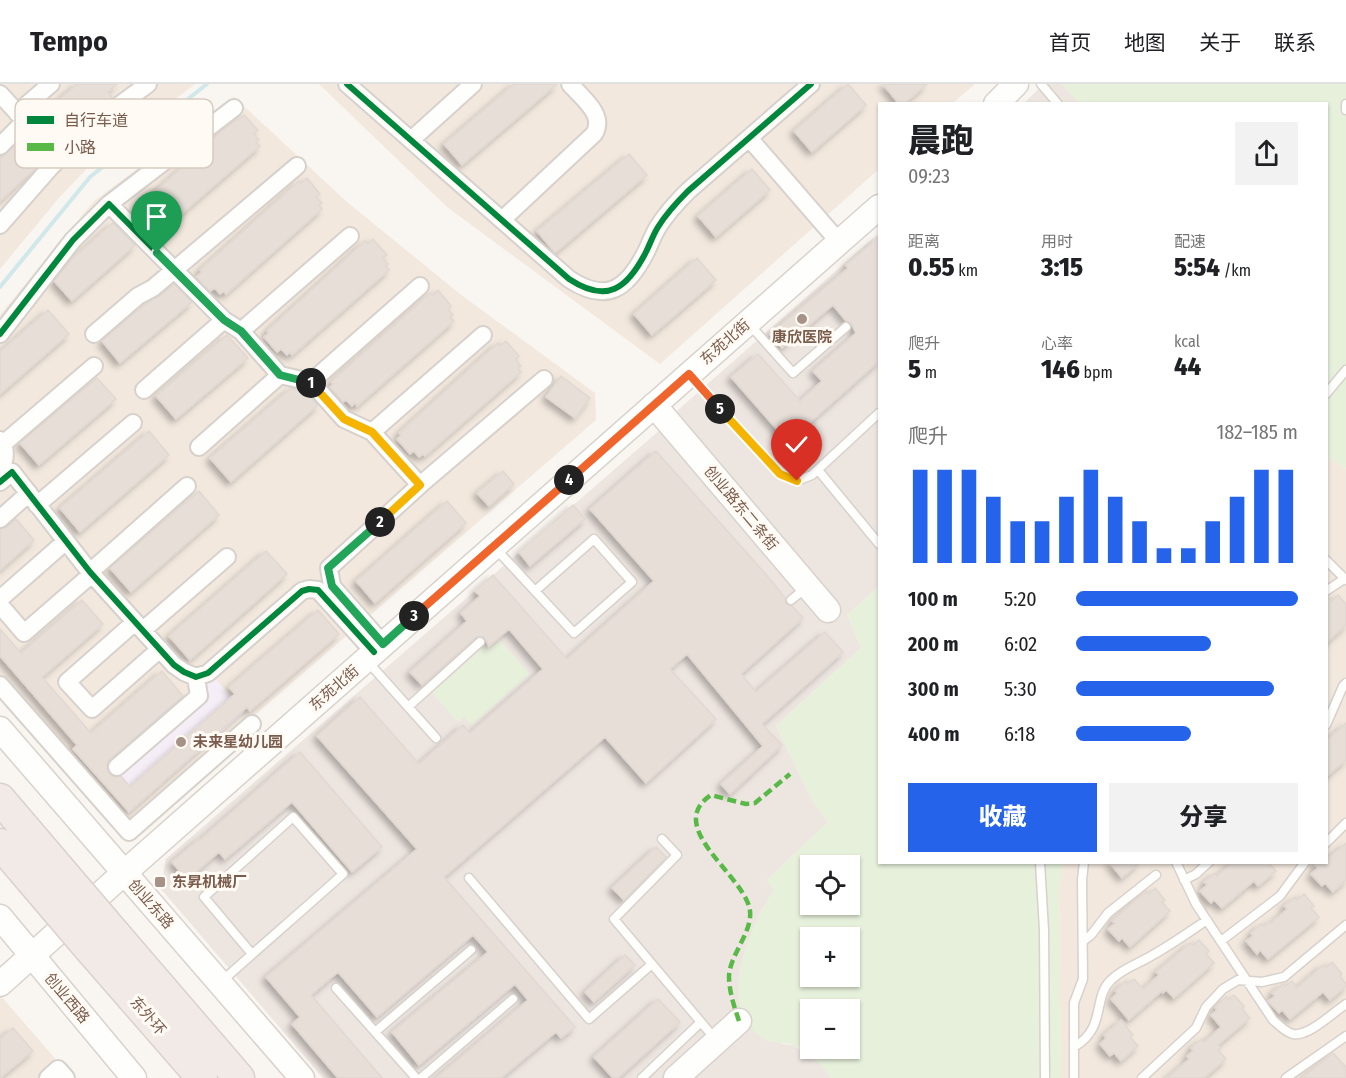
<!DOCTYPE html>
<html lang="zh">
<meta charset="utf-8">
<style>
:root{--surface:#fff;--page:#f2f2f2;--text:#202124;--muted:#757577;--line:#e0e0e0;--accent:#2563eb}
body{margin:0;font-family:"Fira Sans Condensed","Noto Sans SC",sans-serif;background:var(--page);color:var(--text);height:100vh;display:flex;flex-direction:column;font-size:22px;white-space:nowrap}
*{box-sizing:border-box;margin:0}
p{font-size:20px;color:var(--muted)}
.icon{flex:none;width:33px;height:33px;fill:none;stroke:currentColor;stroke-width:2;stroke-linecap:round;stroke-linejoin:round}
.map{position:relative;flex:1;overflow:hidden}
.details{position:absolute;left:878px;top:18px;width:450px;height:762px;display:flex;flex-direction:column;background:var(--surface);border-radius:0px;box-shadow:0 2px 4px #0004}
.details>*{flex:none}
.fabs{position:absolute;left:800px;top:771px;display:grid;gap:12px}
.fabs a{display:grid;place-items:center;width:60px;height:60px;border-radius:0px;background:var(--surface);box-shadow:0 2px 4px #0004;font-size:30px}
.pin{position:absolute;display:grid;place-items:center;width:51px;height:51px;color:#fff;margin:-62px -26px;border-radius:50% 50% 50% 0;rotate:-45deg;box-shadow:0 0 6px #0007}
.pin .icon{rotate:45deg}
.km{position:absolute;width:30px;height:30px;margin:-15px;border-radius:50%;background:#222;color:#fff;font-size:16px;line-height:30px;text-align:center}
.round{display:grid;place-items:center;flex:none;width:63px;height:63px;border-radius:0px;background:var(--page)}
.head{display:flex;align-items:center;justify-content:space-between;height:102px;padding:0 30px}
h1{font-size:33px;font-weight:800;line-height:45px}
.stats{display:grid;grid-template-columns:repeat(3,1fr);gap:9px;height:102px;padding:6px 30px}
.stats div{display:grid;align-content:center}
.stats b{font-size:26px;font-weight:800}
.stats small{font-size:16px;font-weight:400}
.stats p{font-size:16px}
.chart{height:168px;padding:12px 30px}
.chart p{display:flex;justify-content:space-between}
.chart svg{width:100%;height:108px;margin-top:6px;stroke:var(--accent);stroke-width:6}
.action{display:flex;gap:12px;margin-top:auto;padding:12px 30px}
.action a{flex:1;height:69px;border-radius:0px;background:var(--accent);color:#fff;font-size:24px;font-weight:800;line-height:69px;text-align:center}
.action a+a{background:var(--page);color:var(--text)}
ul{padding:0 30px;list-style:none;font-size:20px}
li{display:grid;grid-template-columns:96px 72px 1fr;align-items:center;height:45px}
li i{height:15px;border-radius:8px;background:var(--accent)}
header{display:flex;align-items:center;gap:36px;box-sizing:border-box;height:84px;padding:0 30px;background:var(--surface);border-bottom:2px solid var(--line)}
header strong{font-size:28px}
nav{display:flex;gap:33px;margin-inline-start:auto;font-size:21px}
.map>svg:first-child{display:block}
.residential{fill:#f2e8de}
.industrial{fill:#ede5e0}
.education{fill:#f6eef6}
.green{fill:#e7f0db;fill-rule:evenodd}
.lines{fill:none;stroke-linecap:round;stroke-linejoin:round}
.stream{stroke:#d0e8ea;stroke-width:4}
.building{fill:#e6ded7;stroke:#e2d8d2;stroke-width:1.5;filter:url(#shadow)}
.lane-casing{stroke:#d7d1cb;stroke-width:11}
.street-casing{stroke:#d7d1cb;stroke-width:20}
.secondary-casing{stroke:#d9d2cb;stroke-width:27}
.highway-casing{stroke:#dad1cc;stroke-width:33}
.lane{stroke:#fefefd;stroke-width:8}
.street{stroke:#fefefd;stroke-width:16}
.secondary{stroke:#fefefd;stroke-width:24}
.highway{stroke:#f2eae7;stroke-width:30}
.highway-bridge-casing{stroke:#dad1cc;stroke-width:33;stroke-linecap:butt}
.highway-bridge{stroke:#f2eae7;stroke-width:30}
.quiet{stroke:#58b947;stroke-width:4.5;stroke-dasharray:9 4.5;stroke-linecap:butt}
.cycleway-casing{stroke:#fffaf3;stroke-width:10}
.cycleway{stroke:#00873e;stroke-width:6}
.split-1-casing{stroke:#fff;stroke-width:12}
.split-2-casing{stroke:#fff;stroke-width:12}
.split-3-casing{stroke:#fff;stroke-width:12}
.split-4-casing{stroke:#fff;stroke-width:12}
.split-5-casing{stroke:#fff;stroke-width:12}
.split-6-casing{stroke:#fff;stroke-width:12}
.split-1{stroke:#22a559;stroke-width:8}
.split-2{stroke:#f5b400;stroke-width:8}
.split-3{stroke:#22a559;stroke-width:8}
.split-4{stroke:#f0652b;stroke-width:8}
.split-5{stroke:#f0652b;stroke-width:8}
.split-6{stroke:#f5b400;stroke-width:8}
.poi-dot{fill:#a69286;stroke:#fffaf3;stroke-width:2}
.labels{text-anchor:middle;stroke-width:6;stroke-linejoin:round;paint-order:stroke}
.poi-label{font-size:15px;font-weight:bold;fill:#7a5c4d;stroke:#fffaf3;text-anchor:start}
.street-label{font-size:15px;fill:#7a5c4d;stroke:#fffaf3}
.key{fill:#fffaf3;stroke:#d7cbc1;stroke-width:1.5}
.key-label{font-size:16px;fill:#7a5c4d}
</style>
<header>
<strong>Tempo</strong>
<nav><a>首页</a><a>地图</a><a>关于</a><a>联系</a></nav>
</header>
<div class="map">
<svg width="1346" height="994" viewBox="0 0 1346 994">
<defs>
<filter id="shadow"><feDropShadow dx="-4" dy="4" stdDeviation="3" flood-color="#0004"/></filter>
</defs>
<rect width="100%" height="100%" fill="#f9f5f0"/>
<!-- residential -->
<path class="residential" d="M0 0H195L94 77 58 115 0 185Z
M319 0H975L953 19 879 20V85L660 280 447 123Z
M234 13 347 118 460 210 595 309 596 336 130 739 0 590V231L94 117Z
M1326 372 1346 385V994H1061L1059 807 1064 779 1326 778Z
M0 911 72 994H0Z"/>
<!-- industrial -->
<path class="industrial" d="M1044 0H1062L1079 19 1023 20Z
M879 149V502L847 531 861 564 776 642 812 716 828 738 767 796 774 806 761 827 747 862 741 881 739 898V914L782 960 794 961 820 979 831 994H323L161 805 166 775 661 345 678 326Z"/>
<!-- education -->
<path class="education" d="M211 590 245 628 142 717 117 688 201 605Z"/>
<!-- green -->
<path class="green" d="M1062 0H1346V385L1326 372V20L1079 19Z
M879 502V778L1064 779 1059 807 1061 994H831C822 982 809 966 793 961 785 958 775 960 766 956 711 926 751 843 773 806L767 796 828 738 812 716 776 642 861 564 847 531ZM810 782H849V820H810ZM810 854H849V892H810ZM810 926H849V964H810Z
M500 556 530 590 472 641 464 633 458 638 432 609 486 561 490 565Z"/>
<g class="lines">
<!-- stream -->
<path class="stream" d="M0 203 90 93 207 0"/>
</g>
<!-- building -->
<path class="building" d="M77 0H117L108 8 112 13 80 37 54 64 34 42 35 37Z
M514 0H557L462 81 444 60Z
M848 0 866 21 812 68 794 47Z
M883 0H927L904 20H899Z
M244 31 258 46 254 50 259 56 256 58 260 62 163 146 161 144 158 147 152 140 148 144 134 130 140 125 138 123 224 45Z
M20 57 40 80 0 117V75Z
M629 70 647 91 555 169 537 147Z
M752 85 770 106 716 153 698 132Z
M307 94 320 110 316 113 322 119 319 121 322 125 226 210 224 207 220 210 215 204 210 207 196 193 202 188 200 186 299 97 301 99Z
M113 139 135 161 72 217 54 197 72 175Z
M879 153V277L788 358 731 293 758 270 800 317 822 297 813 287 856 249 851 239 846 237 833 221 782 264 770 250 848 184 846 181Z
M373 155 387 171 383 174 388 180 386 182 389 186 292 271 290 268 287 271 281 265 277 268 264 253 269 249 267 247 365 157 368 160Z
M697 174 716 196 652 251 634 230Z
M174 200 192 218 120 279 102 257 144 221 160 212Z
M438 206 451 222 448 225 453 231 450 233 454 237 357 322 355 319 352 322 346 316 343 318 330 303 333 300 331 298 430 209 433 211Z
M48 226 69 250 0 310V268Z
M227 251 248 274 176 335 156 312Z
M506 257 519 272 516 276 521 282 518 284 521 288 425 372 423 370 419 373 414 367 410 370 397 355 401 351 399 349 498 259 500 262Z
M561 292 590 314 575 334 546 313Z
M97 294 116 315 39 381 20 359Z
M291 304 305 308 318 321 231 398 210 374Z
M149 347 169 371 80 448 60 424Z
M656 367 770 495 785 514 786 520 792 522 803 534 741 590 756 608 825 548 843 568 762 640 782 661 730 710 721 700 763 662 687 570 670 585 716 635 646 699 605 653 444 793 575 943 561 954 556 948 501 994H436L528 916 515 900 419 981 392 948 488 868 473 851 377 933 338 888 311 911 382 994H338L292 940 300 933 266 893 417 765 317 652 360 613 419 680 463 641 470 649 543 585 509 545 489 562 484 553H476L422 601 410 588 467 537 461 529 480 512 475 507 493 491 567 575 654 497 590 425Z
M503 387 514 400 489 422 477 409Z
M199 407 219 431 131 508 110 484Z
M447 417 466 439 375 519 356 497Z
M573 421 585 435 530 482 519 468Z
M16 435 34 456 0 486V445L7 443Z
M266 467 287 490 190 576 169 552Z
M1338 511 1346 520V541L1326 559V513H1328L1332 517Z
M82 516 103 540 42 593 91 649 162 587 183 612 108 677 107 684 109 689 114 693 121 692 130 703 235 610 229 603 318 526 339 550 250 627 247 623 129 728 73 665 77 661 0 572V545L21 569Z
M1346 639V676L1326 693V657Z
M300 668 382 763 352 788 292 718 225 775 219 768 187 796 172 778 199 755 200 756Z
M1346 759V796L1333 808 1325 799 1322 802 1311 790 1318 784 1313 778H1326V776Z
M656 763 666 773 624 816 612 804Z
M1109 778H1140L1122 794Z
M1233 778H1268L1276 787 1258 802 1254 797 1222 824 1214 816 1211 819 1200 807 1207 801 1204 798 1215 789 1217 792Z
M1155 804 1165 816 1162 818 1170 827 1130 863 1122 854 1119 857 1108 845 1115 839 1112 837 1146 807 1149 810Z
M1304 810 1314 822 1311 824 1319 833 1268 875 1260 866 1257 870 1246 857 1253 852 1251 849 1261 840 1264 842 1270 837 1271 839 1287 825 1284 822 1295 813 1297 816Z
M1199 856 1209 867 1206 870 1214 879 1174 914 1166 906 1163 909 1162 907 1129 936 1111 915 1117 909 1115 907 1126 897 1128 900 1134 895 1143 905 1159 891 1156 888 1180 868 1190 859 1193 861Z
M625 871 635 881 594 918 585 908Z
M1332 878 1342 890 1340 892 1346 900V902L1330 916 1323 908 1290 935 1282 926 1279 929 1268 917 1275 912 1272 909 1283 900 1285 902 1292 897 1297 904 1323 881 1326 884Z
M1234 911 1244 922 1242 925 1250 934 1218 961 1221 964 1218 966 1226 975 1204 994H1167L1189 975 1187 972 1193 967 1191 964 1202 955 1204 958 1221 943 1211 931 1217 926 1215 923 1226 913 1228 916Z
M658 915 680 938 618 994H613L594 973Z
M1121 936 1133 951 1130 953 1138 962 1121 977 1114 969 1110 972 1100 960 1106 954 1104 951Z
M13 944 33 967 0 994V955Z
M1333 969 1346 983V994H1302Z"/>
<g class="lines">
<defs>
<path id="lane" d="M1041 0 1058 20
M1346 20V26
M750 241 793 289 846 243
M691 293 780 390 797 397 812 391 879 329
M1326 310 1346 286
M818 386 879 460
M496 465 574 549 632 498 594 455 535 507
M1326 476 1346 496
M1326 507 1344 495
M791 516 807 503
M368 578 436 654
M408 623 480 558
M1326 641 1343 602 1346 599
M662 755 677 771 614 835 716 956
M1326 759 1346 739
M1040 778 1044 846 1045 994
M1176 778 1196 820 1273 936C1279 941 1285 948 1293 950 1308 953 1334 928 1346 920
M469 794 589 935 652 880
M1184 796 1196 790 1209 778
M1083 857 1091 851 1108 829 1156 791
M1221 857 1280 812 1305 778
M221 898C261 862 303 826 343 790L293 733 204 813 252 870
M336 904 416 994
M375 948 471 866
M1074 963C1107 944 1092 914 1111 896 1123 884 1138 880 1151 872 1171 861 1189 848 1207 836
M421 994 513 915
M642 994 701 938
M1074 994V919L1083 895 1082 796 1084 778
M1142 994 1196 944 1206 923 1223 905 1238 896 1262 898 1284 893 1346 841
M1286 994 1346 952"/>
<path id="street" d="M347 0 569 195C607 220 627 205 646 168 650 160 653 151 658 143 666 130 677 118 688 107L811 0
M0 10 25 37 0 62
M17 29 51 0
M20 42 54 80
M749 54 839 158
M411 56 473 0
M109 120 234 24
M502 136 594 50C606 31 582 14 570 0
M0 141 70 61 87 45 148 0
M241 247 350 152
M0 250 73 156 109 120 224 236 241 247 280 291 311 298 344 335 372 348 420 401 329 484 332 502 383 560
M94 250 138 212 153 204 297 82
M311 298 420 202
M144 306 224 236
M372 348 483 251
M0 356C7 365 6 376 0 386
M3 360 94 282
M199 363 280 291
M0 398 12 388 90 488 174 581 184 588 196 593 208 589 302 507 309 505 318 506 374 568
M420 401 544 295
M37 421 133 339
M0 435 29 409
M90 488 187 402
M0 515 66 457
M0 521 24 549 92 490
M135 538 67 598 92 625 160 565
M143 546 227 473
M0 601 129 748 252 640
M117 683 199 612 196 593
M48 994 58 985 66 994"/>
<path id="secondary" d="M996 20 1016 0
M654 321 828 526
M0 645 302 994
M0 833 134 994
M0 900 124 789 879 123
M676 994 739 937"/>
<path id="highway" d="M0 715 52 776
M0 760 30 795
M116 851 239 994
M93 869 202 994"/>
</defs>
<!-- lane casing -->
<use href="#lane" class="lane-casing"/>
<!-- street casing -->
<use href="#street" class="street-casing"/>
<!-- secondary casing -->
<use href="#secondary" class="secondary-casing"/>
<!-- highway casing -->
<use href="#highway" class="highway-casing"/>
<!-- lane -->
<use href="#lane" class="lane"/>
<!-- street -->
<use href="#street" class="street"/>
<!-- secondary -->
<use href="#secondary" class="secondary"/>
<!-- highway -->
<use href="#highway" class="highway"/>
<defs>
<path id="highway-bridge" d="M52 776 116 851
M30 795 93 869"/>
</defs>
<!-- highway-bridge casing -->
<use href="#highway-bridge" class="highway-bridge-casing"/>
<!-- highway-bridge -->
<use href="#highway-bridge" class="highway-bridge"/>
<!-- quiet -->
<path class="quiet" d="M739 937C734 922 729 907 729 892 730 869 756 845 749 822 738 787 665 742 711 711L746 720 755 719 790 690"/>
<defs>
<path id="cycleway" d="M347 0 569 195C607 220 627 205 646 168 650 160 653 151 658 143 666 130 677 118 688 107L811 0
M0 250 73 156 109 120 224 236 241 247 280 291 311 298 344 335 372 348 420 401 329 484 332 502 383 560
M0 398 12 388 90 488 174 581 184 588 196 593 208 589 302 507 309 505 318 506 374 568"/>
</defs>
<!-- cycleway casing -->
<use href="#cycleway" class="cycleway-casing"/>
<!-- cycleway -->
<use href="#cycleway" class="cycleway"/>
</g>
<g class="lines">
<defs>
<path id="split-1" d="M157 169 224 236 241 247 280 291 311 299"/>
<path id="split-2" d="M311 299 344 335 372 348 420 401 380 438"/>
<path id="split-3" d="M380 438 328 484 332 502 383 560 414 532"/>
<path id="split-4" d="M414 532 569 396"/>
<path id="split-5" d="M569 396 689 290 720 325"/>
<path id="split-6" d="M720 325 780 390 797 397"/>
</defs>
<!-- split-1 casing -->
<use href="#split-1" class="split-1-casing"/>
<!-- split-2 casing -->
<use href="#split-2" class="split-2-casing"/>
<!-- split-3 casing -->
<use href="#split-3" class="split-3-casing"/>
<!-- split-4 casing -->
<use href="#split-4" class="split-4-casing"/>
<!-- split-5 casing -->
<use href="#split-5" class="split-5-casing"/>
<!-- split-6 casing -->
<use href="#split-6" class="split-6-casing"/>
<!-- split-1 -->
<use href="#split-1" class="split-1"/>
<!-- split-2 -->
<use href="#split-2" class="split-2"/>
<!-- split-3 -->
<use href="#split-3" class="split-3"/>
<!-- split-4 -->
<use href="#split-4" class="split-4"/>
<!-- split-5 -->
<use href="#split-5" class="split-5"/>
<!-- split-6 -->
<use href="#split-6" class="split-6"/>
</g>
<!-- markers -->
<g class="poi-dot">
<circle cx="802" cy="235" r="6"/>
<circle cx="181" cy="658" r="6"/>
<rect x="154" y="792" width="12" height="12" rx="3"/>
</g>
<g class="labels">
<!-- poi labels -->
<g class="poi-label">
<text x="802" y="258" text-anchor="middle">康欣医院</text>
<text x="193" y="663">未来星幼儿园</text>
<text x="172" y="803">东昇机械厂</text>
</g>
<!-- street labels -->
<g class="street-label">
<text transform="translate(725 258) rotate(-41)" y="5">东苑北街</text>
<text transform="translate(741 424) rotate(50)" y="5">创业路东二条街</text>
<text transform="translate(334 604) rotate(-41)" y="5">东苑北街</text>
<text transform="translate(151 820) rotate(49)" y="5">创业东路</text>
<text transform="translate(67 914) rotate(50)" y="5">创业西路</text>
<text transform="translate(148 932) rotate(49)" y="5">东外环</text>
</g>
</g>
<!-- legend -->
<rect x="15" y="15" width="198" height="69" rx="9" class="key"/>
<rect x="27" y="32" width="27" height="8" fill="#00873e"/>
<rect x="27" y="59" width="27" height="8" fill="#58b947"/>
<g class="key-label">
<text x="64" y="42">自行车道</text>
<text x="64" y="69">小路</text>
</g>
</svg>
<div class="fabs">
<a><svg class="icon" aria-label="locate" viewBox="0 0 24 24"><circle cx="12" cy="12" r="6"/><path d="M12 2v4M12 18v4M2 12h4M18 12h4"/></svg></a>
<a>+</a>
<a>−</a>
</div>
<div class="pin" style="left:157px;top:169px;background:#1e9e55"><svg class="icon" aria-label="arrive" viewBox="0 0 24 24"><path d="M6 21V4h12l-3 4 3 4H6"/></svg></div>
<div class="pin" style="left:797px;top:397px;background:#d93025"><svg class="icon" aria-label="check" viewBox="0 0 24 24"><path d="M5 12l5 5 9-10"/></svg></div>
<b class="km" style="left:311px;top:299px">1</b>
<b class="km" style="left:380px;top:438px">2</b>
<b class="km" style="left:414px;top:532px">3</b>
<b class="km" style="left:569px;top:396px">4</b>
<b class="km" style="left:720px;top:325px">5</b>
<section class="details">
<div class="head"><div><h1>晨跑</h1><p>09:23</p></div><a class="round"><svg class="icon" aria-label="share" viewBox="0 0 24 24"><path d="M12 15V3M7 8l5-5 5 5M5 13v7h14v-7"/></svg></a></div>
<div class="stats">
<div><p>距离</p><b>0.55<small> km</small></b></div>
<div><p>用时</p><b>3:15</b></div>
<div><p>配速</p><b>5:54<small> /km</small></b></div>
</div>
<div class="stats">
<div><p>爬升</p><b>5<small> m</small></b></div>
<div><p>心率</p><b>146<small> bpm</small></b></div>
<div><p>kcal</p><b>44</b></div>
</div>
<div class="chart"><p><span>爬升</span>182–185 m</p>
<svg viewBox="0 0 160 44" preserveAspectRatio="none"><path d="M5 44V6M15 44V6M25 44V6M35 44V17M45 44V27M55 44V27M65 44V17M75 44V6M85 44V17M95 44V27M105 44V38M115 44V38M125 44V27M135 44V17M145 44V6M155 44V6"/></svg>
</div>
<ul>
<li><b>100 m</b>5:20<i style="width:100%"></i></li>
<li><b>200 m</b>6:02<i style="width:61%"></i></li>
<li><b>300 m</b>5:30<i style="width:89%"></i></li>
<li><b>400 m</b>6:18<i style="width:52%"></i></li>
</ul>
<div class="action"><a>收藏</a><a>分享</a></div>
</section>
</div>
